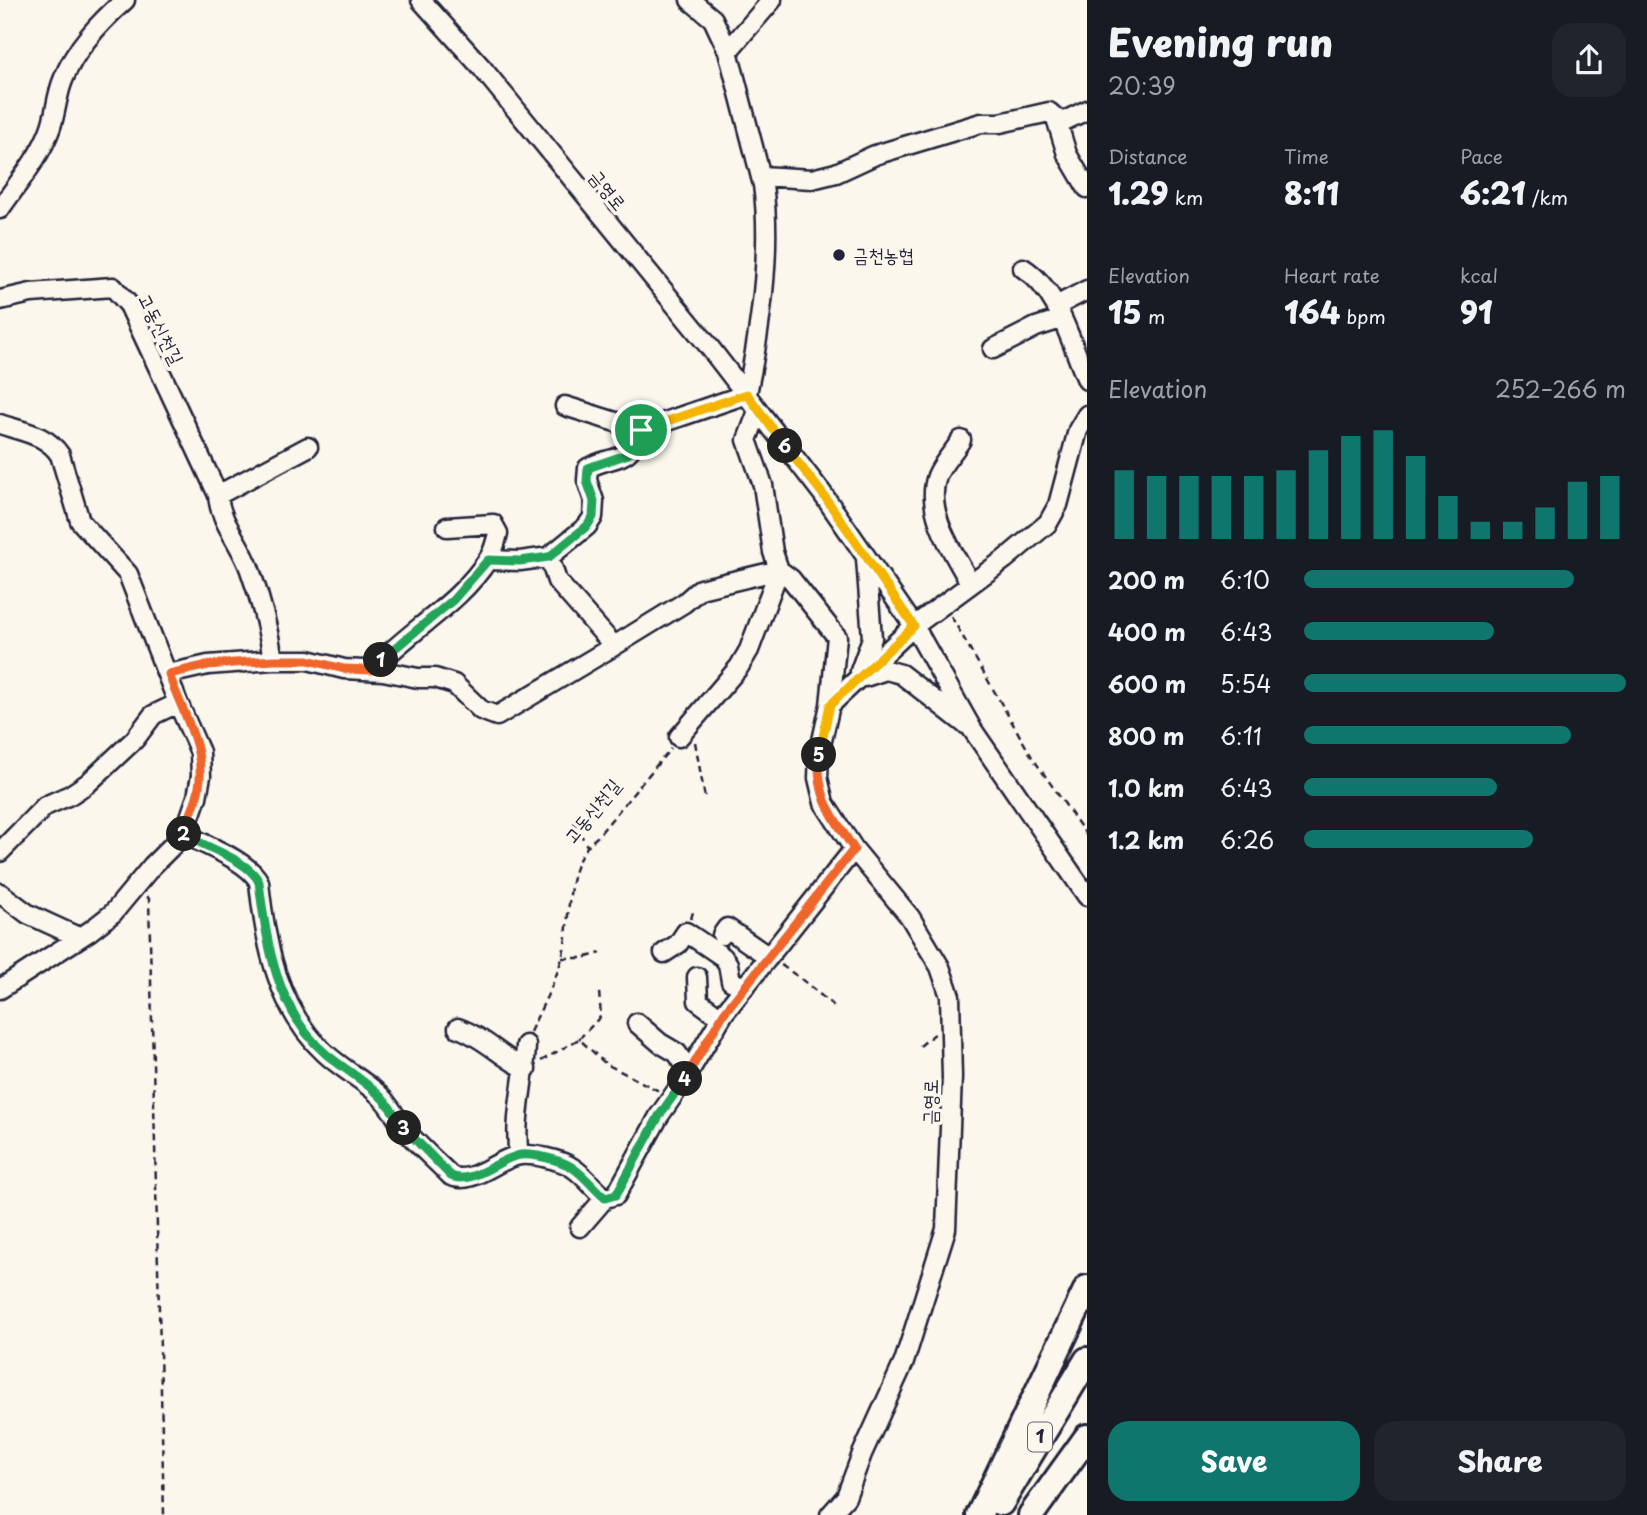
<!DOCTYPE html>
<meta charset="utf-8">
<style>
:root{--surface:#171b24;--page:#20242c;--text:#f1f3f6;--muted:#9ea1a6;--accent:#0f766e}
body{margin:0;font-family:"Playpen Sans","Poor Story",sans-serif;background:var(--page);color:var(--text);height:100vh;display:flex;flex-direction:column;font-size:26px;white-space:nowrap}
*{box-sizing:border-box;margin:0}
p{font-size:23px;color:var(--muted)}
.icon{flex:none;width:38px;height:38px;fill:none;stroke:currentColor;stroke-width:2;stroke-linecap:round;stroke-linejoin:round}
.map{position:relative;flex:1;overflow:hidden}
.drawer{display:flex;flex-direction:column;background:var(--surface);width:560px}
.drawer>*{flex:none}
.pin{position:absolute;display:grid;place-items:center;width:60px;height:60px;color:#fff;margin:-30px;border:4px solid #fff;border-radius:50%;box-shadow:0 2px 7px #0007}
.km{position:absolute;width:35px;height:35px;margin:-18px;border-radius:50%;background:#222;color:#fff;font-size:19px;line-height:35px;text-align:center}
.round{display:grid;place-items:center;flex:none;width:74px;height:74px;border-radius:21px;background:var(--page)}
.headline{display:flex;align-items:center;justify-content:space-between;height:119px;padding:0 21px}
h1{font-size:38px;font-weight:800;line-height:52px}
.figures{display:grid;grid-template-columns:repeat(3,1fr);gap:10px;height:119px;padding:7px 21px}
.figures div{display:grid;align-content:center}
.figures b{font-size:30px;font-weight:800}
.figures small{font-size:19px;font-weight:400}
.figures p{font-size:19px}
.chart{height:196px;padding:14px 21px}
.chart p{display:flex;justify-content:space-between}
.chart svg{width:100%;height:126px;margin-top:7px;stroke:var(--accent);stroke-width:6}
.button{display:flex;gap:14px;margin-top:auto;padding:14px 21px}
.button a{flex:1;height:80px;border-radius:21px;background:var(--accent);color:#fff;font-size:28px;font-weight:800;line-height:80px;text-align:center}
.button a+a{background:var(--page);color:var(--text)}
ul{padding:0 21px;list-style:none;font-size:23px}
li{display:grid;grid-template-columns:112px 84px 1fr;align-items:center;height:52px}
li i{height:18px;border-radius:9px;background:var(--accent)}
main{display:flex;flex:1;min-height:0}
.map>svg:first-child{display:block}
.lines{fill:none;stroke-linecap:round;stroke-linejoin:round}
.minor-casing{stroke:#22223b;stroke-width:23}
.highway-casing{stroke:#22223b;stroke-width:30}
.path{stroke:#22223b;stroke-width:2.5;stroke-dasharray:7 5;stroke-linecap:butt}
.minor{stroke:#fbf7ec;stroke-width:18}
.highway{stroke:#fbf7ec;stroke-width:24}
.split-1-casing{stroke:#fff;stroke-width:14}
.split-2-casing{stroke:#fff;stroke-width:14}
.split-3-casing{stroke:#fff;stroke-width:14}
.split-4-casing{stroke:#fff;stroke-width:14}
.split-5-casing{stroke:#fff;stroke-width:14}
.split-6-casing{stroke:#fff;stroke-width:14}
.split-7-casing{stroke:#fff;stroke-width:14}
.split-1{stroke:#22a559;stroke-width:9}
.split-2{stroke:#f0652b;stroke-width:9}
.split-3{stroke:#22a559;stroke-width:9}
.split-4{stroke:#22a559;stroke-width:9}
.split-5{stroke:#f0652b;stroke-width:9}
.split-6{stroke:#f5b400;stroke-width:9}
.split-7{stroke:#f5b400;stroke-width:9}
.poi-dot{fill:#22223b;stroke:#fbf7ec;stroke-width:2.5}
.labels{text-anchor:middle;stroke-width:7;stroke-linejoin:round;paint-order:stroke}
.shield{fill:#fbf7ec;stroke:#636270;stroke-width:2}
.shield-label{font-size:18px;font-weight:bold;fill:#22223b}
.street-label{font-size:19px;fill:#22223b;stroke:#fbf7ec}
.poi-label{font-size:19px;fill:#22223b;stroke:#fbf7ec;text-anchor:start}
</style>
<main>
<div class="map">
<svg width="1087" height="1515" viewBox="0 0 1087 1515">
<rect width="100%" height="100%" fill="#fbf7ec"/>
<filter id="ink" filterUnits="userSpaceOnUse"><feTurbulence type="fractalNoise" baseFrequency=".0143" numOctaves="2"/><feDisplacementMap in="SourceGraphic" scale="14" xChannelSelector="R" yChannelSelector="G"/><feConvolveMatrix kernelMatrix="1 2 1 2 8 2 1 2 1" color-interpolation-filters="sRGB"/></filter>
<g filter="url(#ink)">
<g class="lines">
<defs>
<path id="minor" d="M421 0 482 68 707 344 822 493 914 626 972 729 1087 896
M728 51 772 0
M1058 124 1087 110
M761 176 812 179 836 173 875 155 981 123H1000L1049 112 1056 118 1067 154 1087 188
M0 209C17 184 38 160 49 132 56 116 56 97 63 80 75 48 100 22 125 0
M1023 268C1059 291 1070 342 1087 380
M0 300 31 293 113 287 129 305 218 495C220 523 241 543 250 570 260 598 269 631 273 660L208 665 168 674
M1056 306 1087 290
M993 349 1036 327 1061 319
M565 406 641 430 747 394C760 331 772 249 763 185L728 51 713 19 690 0
M0 424C23 432 46 434 60 455L80 521 128 574 178 703 200 752 201 776 197 797 184 834 152 866 113 913 90 931 0 989
M961 440C954 452 942 463 937 476 924 512 954 553 970 583
M218 495 308 447
M549 557 557 581 614 646
M488 560 520 561 549 557 587 526 593 517 594 501 587 480 588 468C616 453 627 466 641 430
M273 660H308L344 669 383 671 418 678H435L454 684 481 710 497 716 614 646 684 603 700 589 779 570 773 552 763 485 747 440 758 411
M372 670C408 631 460 604 489 558 494 551 496 541 498 533L493 524 447 527
M860 671 872 638 866 559
M865 677 886 670 901 674 965 724
M679 737 739 667 749 650 779 570 791 579 837 637 830 705
M184 834C205 845 249 861 259 882 265 943 278 1010 325 1053 341 1068 360 1078 376 1092 388 1102 394 1114 402 1126 416 1144 435 1160 451 1176 472 1185 495 1161 516 1156 529 1152 562 1160 573 1168 585 1176 594 1189 605 1198L616 1195 659 1116 684 1080 724 1013 854 849
M0 852 45 806 70 795 88 783 135 739 153 715 178 703
M0 893 28 914 78 937
M722 935 727 928 769 957
M664 953 678 944 686 932 723 957 728 964 731 981 744 987
M697 977 698 1001 721 1018
M637 1023 660 1043 677 1053 689 1071
M458 1028C484 1037 502 1058 526 1069
M519 1155C513 1119 525 1081 526 1045
M580 1227 605 1198
M830 1515 846 1497 862 1454 904 1362 946 1229 952 1077 950 996 940 967 910 917 854 849 824 803 818 778 819 754 830 705 914 626 1005 559 1048 523 1058 505 1078 430 1087 415"/>
<path id="highway" d="M1001 1503 1087 1360
M979 1515 1087 1288
M1031 1515 1087 1437"/>
</defs>
<!-- minor casing -->
<use href="#minor" class="minor-casing"/>
<!-- highway casing -->
<use href="#highway" class="highway-casing"/>
<!-- path -->
<path class="path" d="M951 616 1032 757 1087 836
M695 742 705 798
M574 822 587 846
M147 896 149 899 164 1515
M691 919 693 912
M562 958H583L601 953
M781 965 800 978 835 1007
M530 1032C541 1008 555 983 562 958 573 918 561 866 597 837L671 748
M579 1039 601 1016 599 992
M920 1046 937 1032
M541 1061 579 1039 606 1064 659 1091"/>
<!-- minor -->
<use href="#minor" class="minor"/>
<!-- highway -->
<use href="#highway" class="highway"/>
</g>
</g>
<g class="lines" filter="url(#ink)">
<defs>
<path id="split-1" d="M381 660 453 600 488 560 520 561 549 557 587 526 593 517 594 501 587 481 588 468 628 454 641 430"/>
<path id="split-2" d="M184 834C188 818 197 803 199 787 206 747 181 711 169 674L208 665 274 660H308L344 669 372 670 381 660"/>
<path id="split-3" d="M184 834C205 848 248 859 259 882 266 942 277 1012 326 1054 343 1068 362 1079 378 1094 389 1104 396 1116 404 1128"/>
<path id="split-4" d="M404 1128 451 1176C472 1185 496 1161 516 1156 529 1152 562 1160 573 1168 585 1176 594 1189 605 1198L616 1195 659 1116 685 1079"/>
<path id="split-5" d="M685 1079 724 1013 854 849C831 813 817 799 819 755"/>
<path id="split-6" d="M785 446 822 493 914 626 830 705 819 755"/>
<path id="split-7" d="M641 430 747 394 785 446"/>
</defs>
<!-- split-1 casing -->
<use href="#split-1" class="split-1-casing"/>
<!-- split-2 casing -->
<use href="#split-2" class="split-2-casing"/>
<!-- split-3 casing -->
<use href="#split-3" class="split-3-casing"/>
<!-- split-4 casing -->
<use href="#split-4" class="split-4-casing"/>
<!-- split-5 casing -->
<use href="#split-5" class="split-5-casing"/>
<!-- split-6 casing -->
<use href="#split-6" class="split-6-casing"/>
<!-- split-7 casing -->
<use href="#split-7" class="split-7-casing"/>
<!-- split-1 -->
<use href="#split-1" class="split-1"/>
<!-- split-2 -->
<use href="#split-2" class="split-2"/>
<!-- split-3 -->
<use href="#split-3" class="split-3"/>
<!-- split-4 -->
<use href="#split-4" class="split-4"/>
<!-- split-5 -->
<use href="#split-5" class="split-5"/>
<!-- split-6 -->
<use href="#split-6" class="split-6"/>
<!-- split-7 -->
<use href="#split-7" class="split-7"/>
</g>
<!-- markers -->
<circle class="poi-dot" cx="839" cy="255" r="7"/>
<g class="labels">
<!-- shield labels -->
<rect class="shield" x="1028" y="1422.5" width="24" height="29" rx="5"/>
<g class="shield-label">
<text x="1040" y="1443">1</text>
</g>
<!-- street labels -->
<g class="street-label">
<text transform="translate(608 190) rotate(51)" y="7">금영로</text>
<text transform="translate(161 329) rotate(63)" y="7">고동신천길</text>
<text transform="translate(592 811) rotate(-51)" y="7">고동신천길</text>
<text transform="translate(930 1102) rotate(-89)" y="7">금영로</text>
</g>
<!-- poi labels -->
<g class="poi-label">
<text x="853" y="262">금천농협</text>
</g>
</g>
</svg>
<div class="pin" style="left:641px;top:430px;background:#1e9e55"><svg class="icon" aria-label="arrive" viewBox="0 0 24 24"><path d="M6 21V4h12l-3 4 3 4H6"/></svg></div>
<b class="km" style="left:381px;top:660px">1</b>
<b class="km" style="left:184px;top:834px">2</b>
<b class="km" style="left:404px;top:1128px">3</b>
<b class="km" style="left:685px;top:1079px">4</b>
<b class="km" style="left:819px;top:755px">5</b>
<b class="km" style="left:785px;top:446px">6</b>
</div>
<section class="drawer">
<div class="headline"><div><h1>Evening run</h1><p>20:39</p></div><a class="round"><svg class="icon" aria-label="share" viewBox="0 0 24 24"><path d="M12 15V3M7 8l5-5 5 5M5 13v7h14v-7"/></svg></a></div>
<div class="figures">
<div><p>Distance</p><b>1.29<small> km</small></b></div>
<div><p>Time</p><b>8:11</b></div>
<div><p>Pace</p><b>6:21<small> /km</small></b></div>
</div>
<div class="figures">
<div><p>Elevation</p><b>15<small> m</small></b></div>
<div><p>Heart rate</p><b>164<small> bpm</small></b></div>
<div><p>kcal</p><b>91</b></div>
</div>
<div class="chart"><p><span>Elevation</span>252–266 m</p>
<svg viewBox="0 0 160 44" preserveAspectRatio="none"><path d="M5 44V20M15 44V22M25 44V22M35 44V22M45 44V22M55 44V20M65 44V13M75 44V8M85 44V6M95 44V15M105 44V29M115 44V38M125 44V38M135 44V33M145 44V24M155 44V22"/></svg>
</div>
<ul>
<li><b>200 m</b>6:10<i style="width:84%"></i></li>
<li><b>400 m</b>6:43<i style="width:59%"></i></li>
<li><b>600 m</b>5:54<i style="width:100%"></i></li>
<li><b>800 m</b>6:11<i style="width:83%"></i></li>
<li><b>1.0 km</b>6:43<i style="width:60%"></i></li>
<li><b>1.2 km</b>6:26<i style="width:71%"></i></li>
</ul>
<div class="button"><a>Save</a><a>Share</a></div>
</section>
</main>
